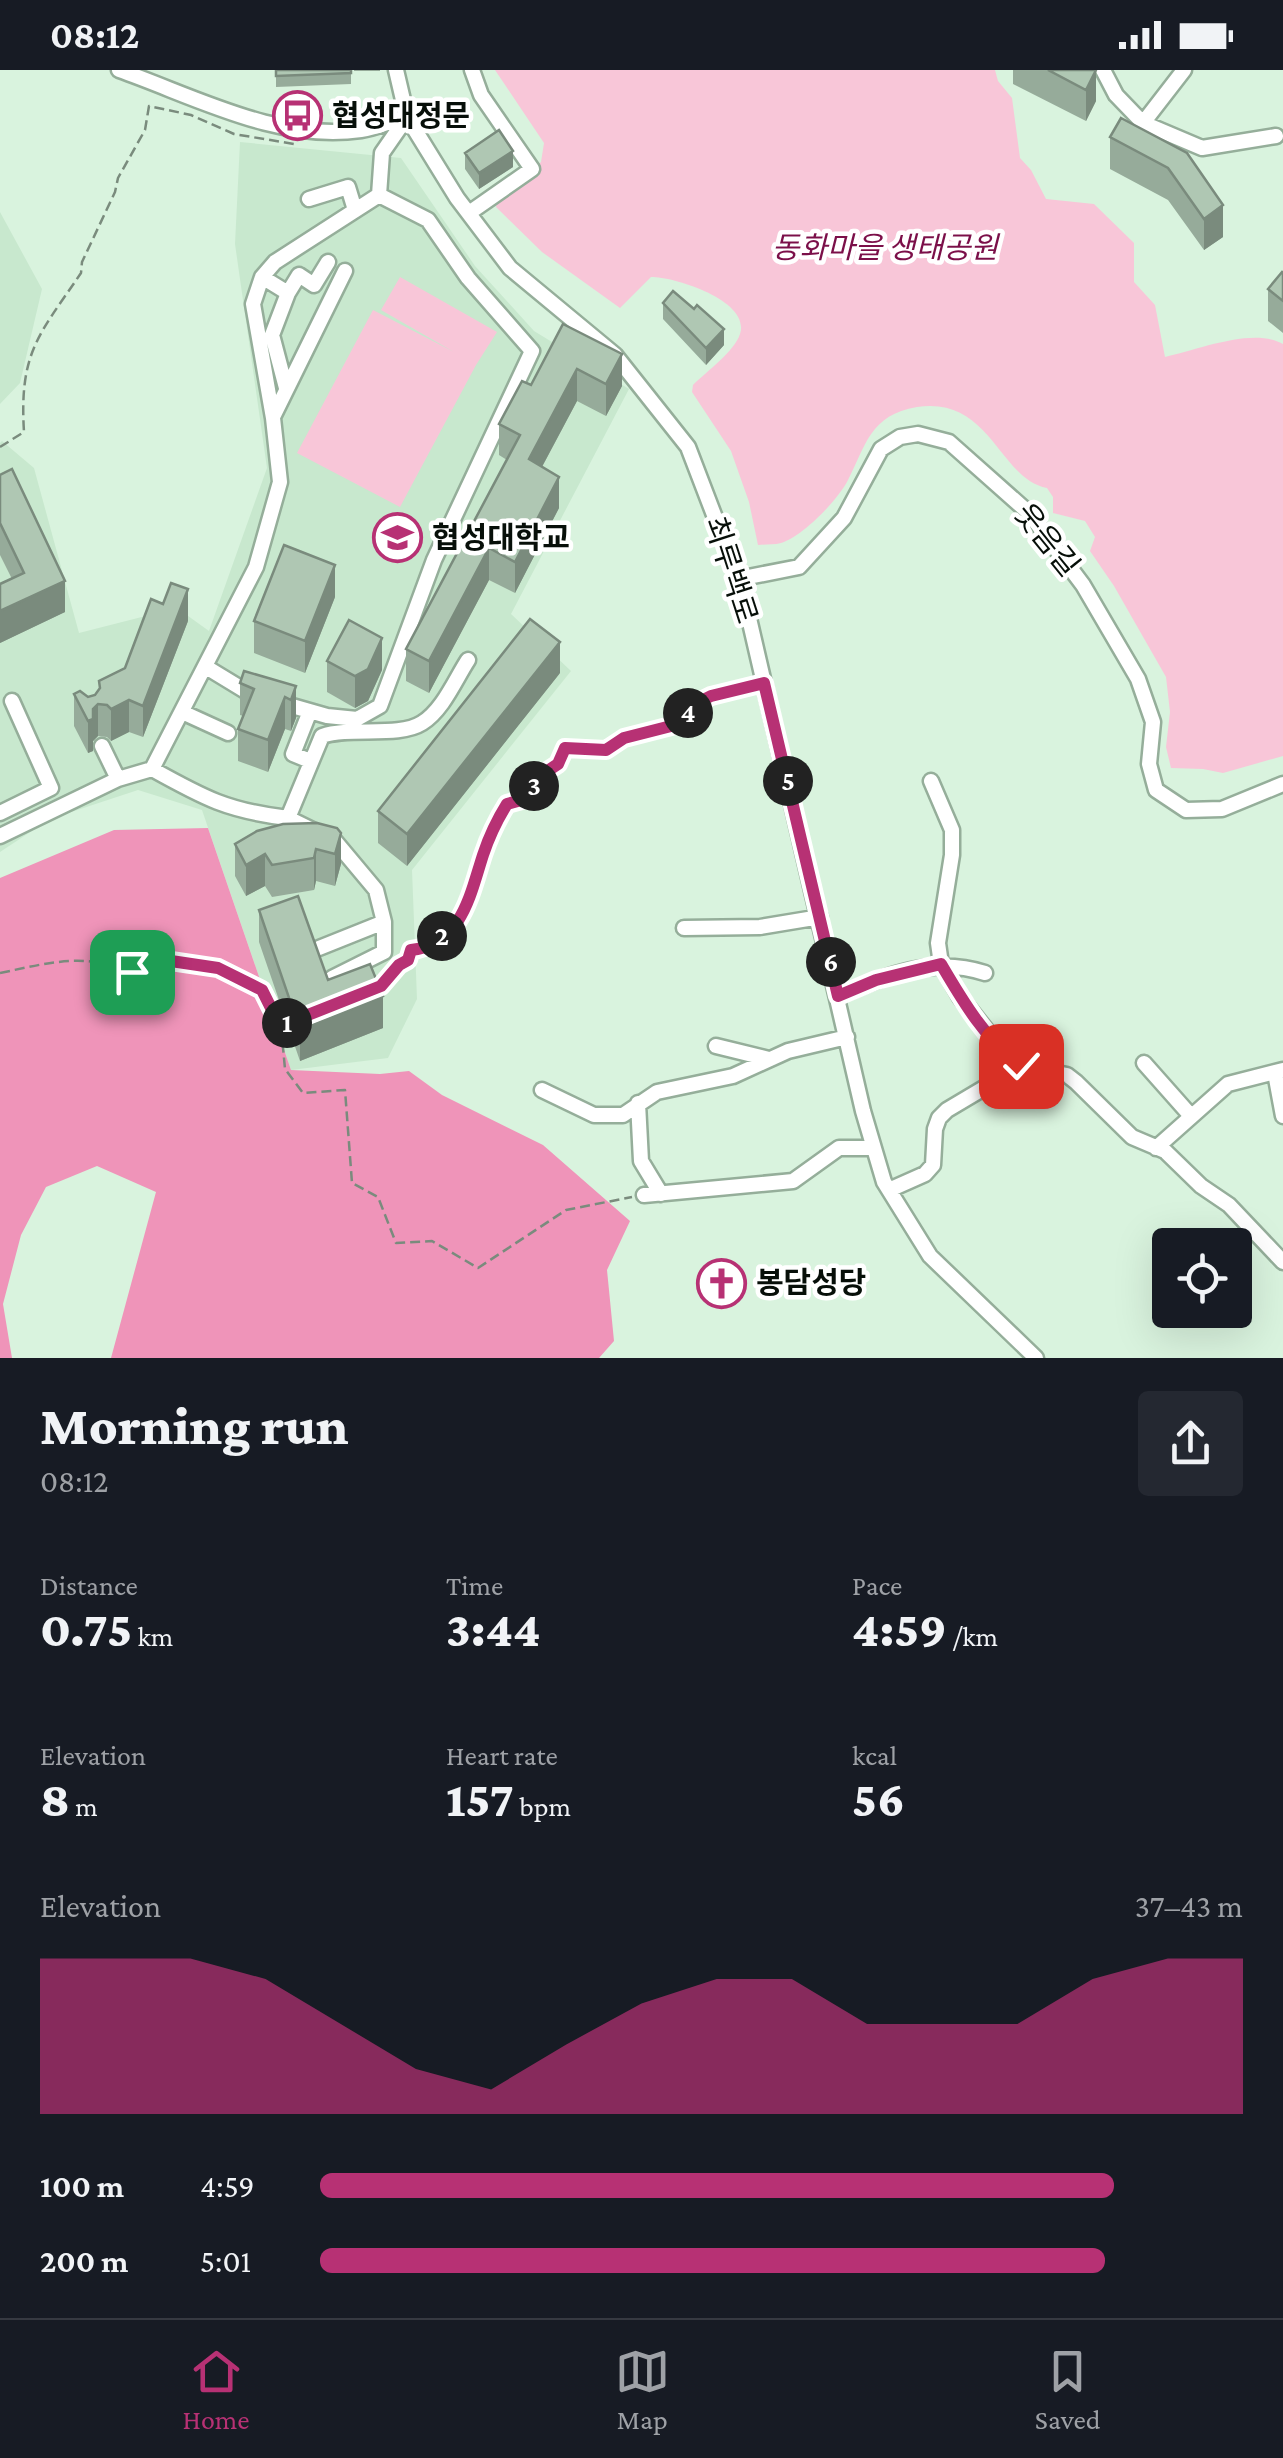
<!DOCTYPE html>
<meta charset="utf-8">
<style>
:root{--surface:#171b24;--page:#242831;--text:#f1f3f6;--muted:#9ea1a6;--line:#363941;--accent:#b73174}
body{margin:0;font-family:"Crimson Pro","Noto Sans KR",serif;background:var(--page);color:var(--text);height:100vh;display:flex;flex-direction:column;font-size:38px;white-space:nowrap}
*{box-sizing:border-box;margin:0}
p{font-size:32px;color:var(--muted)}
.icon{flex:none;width:55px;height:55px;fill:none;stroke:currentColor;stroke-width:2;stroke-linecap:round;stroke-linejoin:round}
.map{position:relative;height:1288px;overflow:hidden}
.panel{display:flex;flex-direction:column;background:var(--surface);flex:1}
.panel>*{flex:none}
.fabs{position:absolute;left:1152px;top:1158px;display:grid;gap:20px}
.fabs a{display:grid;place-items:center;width:100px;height:100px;border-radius:10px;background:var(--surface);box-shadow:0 10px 40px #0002;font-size:50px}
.pin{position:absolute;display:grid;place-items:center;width:85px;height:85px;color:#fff;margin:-42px;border-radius:20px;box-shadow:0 5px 15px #0006}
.km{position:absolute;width:50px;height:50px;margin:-25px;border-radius:50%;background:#222;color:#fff;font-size:28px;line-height:50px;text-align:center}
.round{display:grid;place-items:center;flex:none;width:105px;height:105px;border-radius:10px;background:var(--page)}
.head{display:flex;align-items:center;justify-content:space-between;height:170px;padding:0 40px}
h1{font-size:55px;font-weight:800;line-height:75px}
.metrics{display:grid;grid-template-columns:repeat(3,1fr);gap:15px;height:170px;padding:10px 40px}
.metrics div{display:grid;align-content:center}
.metrics b{font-size:50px;font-weight:800}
.metrics small{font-size:28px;font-weight:400}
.metrics p{font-size:28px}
.chart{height:280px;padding:20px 40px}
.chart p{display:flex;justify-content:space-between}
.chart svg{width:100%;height:180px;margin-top:10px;fill:var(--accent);opacity:.7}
ul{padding:0 40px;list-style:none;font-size:32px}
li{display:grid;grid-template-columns:160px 120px 1fr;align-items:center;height:75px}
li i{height:25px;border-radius:12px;background:var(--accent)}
.status{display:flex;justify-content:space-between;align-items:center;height:70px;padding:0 50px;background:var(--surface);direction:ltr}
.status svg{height:28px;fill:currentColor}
.tabs{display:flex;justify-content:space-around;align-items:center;height:140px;border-top:2px solid var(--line);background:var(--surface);font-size:28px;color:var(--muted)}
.tabs a{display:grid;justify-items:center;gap:5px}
.tabs .active{color:var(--accent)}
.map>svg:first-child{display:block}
.built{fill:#c8e8ce}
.green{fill:#f8c6d8}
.forest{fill:#ef94b9}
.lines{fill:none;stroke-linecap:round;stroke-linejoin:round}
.minor-casing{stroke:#95ae9a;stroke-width:19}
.path{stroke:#7a8b7d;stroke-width:2.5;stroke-dasharray:10 5;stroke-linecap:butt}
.minor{stroke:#fff;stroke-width:14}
.wall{fill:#96ab9a}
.shaded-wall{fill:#7a8b7d}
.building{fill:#afc7b3;stroke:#7a8b7d;stroke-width:2.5}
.route-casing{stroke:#fff;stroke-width:20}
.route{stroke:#b73174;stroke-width:12}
.labels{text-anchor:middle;stroke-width:9;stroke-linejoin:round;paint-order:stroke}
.poi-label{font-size:30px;font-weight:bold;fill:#070f09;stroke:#fff;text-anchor:start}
.park-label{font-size:30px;font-style:italic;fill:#7b0f49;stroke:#fff}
.street-label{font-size:30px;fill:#070f09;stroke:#fff}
</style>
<div class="status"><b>08:12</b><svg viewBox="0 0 49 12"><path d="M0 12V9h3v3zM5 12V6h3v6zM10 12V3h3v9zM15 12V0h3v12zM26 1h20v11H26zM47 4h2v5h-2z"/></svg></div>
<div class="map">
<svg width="1283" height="1288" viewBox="0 0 1283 1288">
<rect width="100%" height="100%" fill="#d9f3de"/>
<!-- built -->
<path class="built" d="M240 72 401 88 475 196 534 261 629 319 511 544 571 601 412 800 417 929 388 988 291 1000 202 740 138 720 50 749 0 782V373L2 371 34 398 79 563 177 538 209 561 267 398 235 174Z
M0 142 42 219 20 313 0 334Z"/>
<!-- green -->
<path class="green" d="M495 0H995L998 11 1012 28 1020 88 1031 100 1046 129 1094 134 1134 173V212L1155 235 1165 287C1198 280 1253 257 1283 274V686L1223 703 1203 699 1171 698 1166 677 1170 642 1166 607 1114 516 1090 481 1095 467 1085 451 1053 443V427L1047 418C998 408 991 326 917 337 870 345 866 375 848 410 838 430 802 467 781 473 774 475 766 474 758 475L749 432 731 381 692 322 693 315C707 301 734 282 740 264 751 231 676 207 651 207L620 238 542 182 496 137 497 132 541 92 544 73Z
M400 207 497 262 476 295 400 437 297 383 373 240 454 282 381 240Z"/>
<!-- forest -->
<path class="forest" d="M208 758 291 1000 380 1004 409 1001 442 1025 543 1075 630 1151 607 1200 614 1271 599 1288H111L156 1122 97 1096 46 1117 21 1165 3 1234 12 1288H0V808L114 760Z"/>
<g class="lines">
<defs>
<path id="minor" d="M119 0C196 27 277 72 361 60 376 58 391 51 406 47
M396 0 407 47 457 128 510 198 615 285 688 377 742 518 863 1041 884 1112 930 1186 1036 1288
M1103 0 1116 25 1143 53 1202 78 1276 66
M1143 53 1184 0
M309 129 348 117 355 140
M469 143 532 99 481 25 472 0
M262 207 288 223 299 205 314 215 328 192
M286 318 272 265 288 223
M273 347 345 201
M738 509 799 497 844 448 881 379 900 367 918 364 949 372 1029 443 1083 515 1138 609 1153 652 1149 694 1156 720 1186 740 1222 739 1283 714
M206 597 252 625
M278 632 327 646 357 649 380 636 434 490 532 281 468 208 428 150 379 125
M310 641 293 684 310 691
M182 642 228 663
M102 676 118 709
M152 699C204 728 228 741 288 748L322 666C351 656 398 668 422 653 443 640 455 610 468 590
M931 711 952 760V785L938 873 941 894 960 927 1007 986 1021 996 1067 1005 1076 1012 1132 1067 1165 1081 1201 1116 1229 1135 1283 1192
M0 743 51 718 12 631
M288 748 335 771 376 820 384 852V882L332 908
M0 766 118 709 152 699 256 497 280 412 273 348 253 234 262 207 275 192 379 125 382 83 407 47
M684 858 760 857 820 847
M319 878 384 852
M838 926C886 905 933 886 985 903
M716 976 769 989
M1144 993 1191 1046
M1275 1003 1283 1046
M542 1020 594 1045H623L657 1022 733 1006 788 981 847 967
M638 1033 641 1091 661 1124
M1156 1078 1228 1014 1283 1000
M889 1120 925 1104 933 1095 935 1059 939 1048 947 1040 1021 996
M644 1125 793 1111 839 1078H874"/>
</defs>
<!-- minor casing -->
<use href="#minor" class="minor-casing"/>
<!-- path -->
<path class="path" d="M0 377 24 362C19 282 39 265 81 203L82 192 115 122 118 108 145 60 149 36 191 45 234 64 294 74
M0 903C49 893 83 882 132 902L152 892 171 891 218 898 262 920 281 956 285 999 303 1023 345 1020 352 1113 378 1127 396 1173 432 1171 478 1198 566 1140 632 1127
M380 917 399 895 408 889 411 880 430 878 459 849 472 830 483 785 507 734 525 729 540 706 558 694 565 677 606 680 624 668 679 655 695 635 711 625 750 617"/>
<!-- minor -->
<use href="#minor" class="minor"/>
</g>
<!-- wall -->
<path class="wall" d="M276 0H351V14L276 17Z
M354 0H380V1H354Z
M1013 0H1096V31L1086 51 1013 14Z
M1110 67 1187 83 1223 167 1204 180 1168 130 1110 99Z
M465 83 513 97 479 119 465 99Z
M1283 203V263L1268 251V219Z
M663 233 724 275 706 295 663 249Z
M563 254 622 316 606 346 577 331 542 397 559 438 515 523 489 510 429 623 406 611V579L507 390 499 385V354L531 315Z
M0 405 65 542 0 573V514L12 509 0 485Z
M335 527 305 603 254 583V551Z
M188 551 143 667 129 662 111 671 107 667 98 666 93 671V681L88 683 74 656V624L88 627 95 625 99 620V611L125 598Z
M327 591 382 600 368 631 355 638 327 622Z
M560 603 407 796 378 773V741Z
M240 613 296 616V648L291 661 285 659 268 702 238 691V659L243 646 240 645Z
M337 758 341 794 335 816 316 811 314 820 272 827 265 816 246 826 235 806V774Z
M259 840 328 910 383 958 300 991 259 872Z"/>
<!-- shaded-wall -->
<path class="shaded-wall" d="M1096 0V31L1086 51V20Z
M513 81V97L479 119V103Z
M1223 135V167L1204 180V149Z
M724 259V275L706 295V278Z
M622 284V316L606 346V314Z
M577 299V331L529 421V389Z
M559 407V438L515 523V492Z
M489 478V510L429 623V591Z
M335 495V527L305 603V571Z
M65 511V542L0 573V541Z
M188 519V551L143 667V636Z
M382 568V600L368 631 355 638V606Z
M560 572V603L407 796V764Z
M296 616V648L291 661V630Z
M285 627V659L268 702V670Z
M129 630V662L111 671V639Z
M98 634V666L93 671V681L88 683V651L93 639Z
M341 763V794L335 816V784Z
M316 779V811L314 820V788Z
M265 784V816L246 826V795Z
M383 926V958L300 991V960Z"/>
<!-- building -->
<path class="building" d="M276 0H351V3L276 6Z
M1048 0H1096L1086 20Z
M1121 48 1187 83 1223 135 1204 149 1168 98 1110 67Z
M499 60 513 81 479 103 465 83Z
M1282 202 1283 203V231L1268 219Z
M673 221 694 239 697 235 724 259 706 278 663 233Z
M563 254 622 284 606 314 577 299 529 389 559 407 515 492 489 478 429 591 406 579 520 365 499 354 522 311 531 315Z
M12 399 65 511 0 541V514L24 503 0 453V405Z
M284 475 335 495 305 571 254 551Z
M171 513 188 519 143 636 129 630 111 639 107 635 98 634 93 639V649L88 651 74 624 80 621 88 627 95 625 100 618 99 611 125 598 151 529 163 534Z
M530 549 560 572 407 764 378 741Z
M349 550 382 568 368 599 355 606 327 591Z
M244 601 296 616 291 630 285 627 268 670 238 659 254 619 240 613Z
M317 753 337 758 341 763 335 784 316 779 314 788 272 795 265 784 246 795 235 774 257 761 283 754Z
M298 826 328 910 370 894 383 926 300 960 259 840Z"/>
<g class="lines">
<defs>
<path id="route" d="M132 902 152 892 171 891 218 898 262 920 280 956 381 916 399 895 408 890 411 880C462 874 470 825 483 785 489 767 497 750 507 734L525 729 540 706 558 694 565 678 606 680 624 668 679 654 695 634 711 626 764 613 838 926 876 910 941 894C962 930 987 972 1021 996"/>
</defs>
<!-- route casing -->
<use href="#route" class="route-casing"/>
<!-- route -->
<use href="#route" class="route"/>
</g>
<!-- icons -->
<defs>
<symbol id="bus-ring" viewBox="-11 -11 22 22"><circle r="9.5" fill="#fff" stroke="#b73174" stroke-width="1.5"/><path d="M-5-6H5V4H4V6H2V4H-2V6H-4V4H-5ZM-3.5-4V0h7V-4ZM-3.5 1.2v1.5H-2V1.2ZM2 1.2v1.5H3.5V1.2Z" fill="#b73174"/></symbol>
<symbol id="university-ring" viewBox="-11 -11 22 22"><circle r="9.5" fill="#fff" stroke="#b73174" stroke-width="1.5"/><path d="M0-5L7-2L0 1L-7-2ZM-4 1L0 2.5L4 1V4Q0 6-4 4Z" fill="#b73174"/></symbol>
<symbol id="church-ring" viewBox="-11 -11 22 22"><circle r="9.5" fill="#fff" stroke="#b73174" stroke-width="1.5"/><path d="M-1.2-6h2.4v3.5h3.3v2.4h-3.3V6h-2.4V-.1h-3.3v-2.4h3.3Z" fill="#b73174"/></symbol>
</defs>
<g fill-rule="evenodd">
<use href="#bus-ring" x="270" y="18" width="55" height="55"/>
<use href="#university-ring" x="370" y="440" width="55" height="55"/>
<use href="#church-ring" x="694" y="1186" width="55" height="55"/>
</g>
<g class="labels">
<!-- poi labels -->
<g class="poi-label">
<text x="332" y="56">협성대정문</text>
<text x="432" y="478">협성대학교</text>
<text x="756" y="1223">봉담성당</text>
</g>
<!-- park labels -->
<g class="park-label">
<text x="885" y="188">동화마을 생태공원</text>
</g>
<!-- street labels -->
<g class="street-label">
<text transform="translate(1047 470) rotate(51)" y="10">웃음길</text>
<text transform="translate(731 500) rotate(72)" y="10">최루백로</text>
</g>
</g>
</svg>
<div class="fabs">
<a><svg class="icon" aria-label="locate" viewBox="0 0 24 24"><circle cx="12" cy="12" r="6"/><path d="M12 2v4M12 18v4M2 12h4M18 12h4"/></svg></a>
</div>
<div class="pin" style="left:132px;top:902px;background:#1e9e55"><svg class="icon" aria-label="arrive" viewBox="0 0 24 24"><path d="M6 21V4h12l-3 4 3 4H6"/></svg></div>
<div class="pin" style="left:1021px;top:996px;background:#d93025"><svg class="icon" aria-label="check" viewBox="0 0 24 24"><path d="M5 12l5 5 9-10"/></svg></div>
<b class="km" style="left:287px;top:953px">1</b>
<b class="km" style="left:442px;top:866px">2</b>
<b class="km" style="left:534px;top:716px">3</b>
<b class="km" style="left:688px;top:643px">4</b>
<b class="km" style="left:788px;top:711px">5</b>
<b class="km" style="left:831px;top:892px">6</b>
</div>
<section class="panel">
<div class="head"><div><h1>Morning run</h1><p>08:12</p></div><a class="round"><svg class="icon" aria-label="share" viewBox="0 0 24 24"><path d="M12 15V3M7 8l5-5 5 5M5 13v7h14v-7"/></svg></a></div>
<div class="metrics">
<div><p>Distance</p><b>0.75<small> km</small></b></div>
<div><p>Time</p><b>3:44</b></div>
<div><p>Pace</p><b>4:59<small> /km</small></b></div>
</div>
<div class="metrics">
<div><p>Elevation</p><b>8<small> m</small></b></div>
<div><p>Heart rate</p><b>157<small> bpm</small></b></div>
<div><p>kcal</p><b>56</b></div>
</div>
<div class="chart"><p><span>Elevation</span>37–43 m</p>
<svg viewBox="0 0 160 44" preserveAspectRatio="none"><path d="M0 44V6L10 6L20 6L30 11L40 22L50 33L60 38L70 27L80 17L90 11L100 11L110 22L120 22L130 22L140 11L150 6L160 6V44z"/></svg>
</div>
<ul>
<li><b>100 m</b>4:59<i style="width:86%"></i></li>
<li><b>200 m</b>5:01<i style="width:85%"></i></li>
</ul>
</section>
<nav class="tabs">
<a class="active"><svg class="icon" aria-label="home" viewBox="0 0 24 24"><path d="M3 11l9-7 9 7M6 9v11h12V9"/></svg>Home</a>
<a><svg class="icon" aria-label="map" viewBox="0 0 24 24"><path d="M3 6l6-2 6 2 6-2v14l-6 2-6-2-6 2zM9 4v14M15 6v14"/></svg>Map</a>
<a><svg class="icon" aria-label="saved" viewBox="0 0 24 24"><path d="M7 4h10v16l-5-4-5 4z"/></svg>Saved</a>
</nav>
